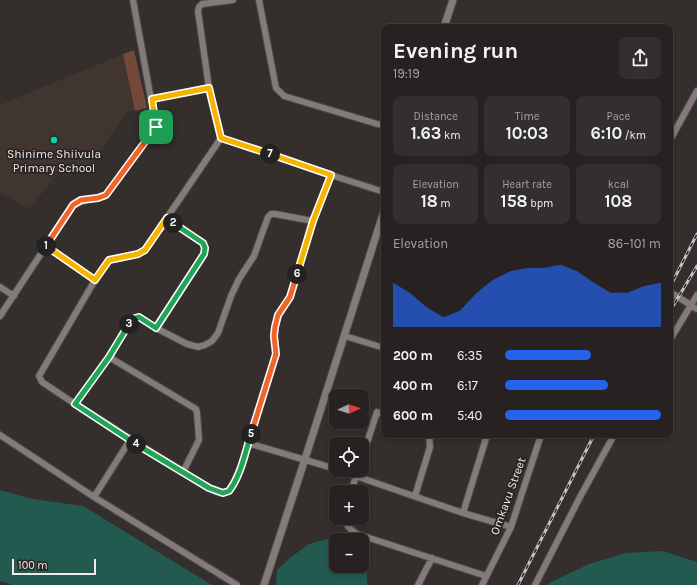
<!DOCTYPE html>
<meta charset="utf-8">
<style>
:root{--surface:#272221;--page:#332f2e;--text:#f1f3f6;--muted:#a4a4a5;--line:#433f3f;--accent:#2563eb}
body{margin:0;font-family:Karla,sans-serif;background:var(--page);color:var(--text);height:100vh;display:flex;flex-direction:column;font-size:15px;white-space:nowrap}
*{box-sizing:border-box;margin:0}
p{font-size:13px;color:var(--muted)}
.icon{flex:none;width:22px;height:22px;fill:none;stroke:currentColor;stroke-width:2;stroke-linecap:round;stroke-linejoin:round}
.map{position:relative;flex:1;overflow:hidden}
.drawer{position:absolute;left:381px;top:24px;width:292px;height:414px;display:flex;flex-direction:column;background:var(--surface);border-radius:8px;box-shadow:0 2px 6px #0003,0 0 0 1px var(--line)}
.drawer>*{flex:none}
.needle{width:26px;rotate:87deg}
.buttons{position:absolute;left:329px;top:389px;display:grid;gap:8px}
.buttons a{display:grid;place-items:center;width:40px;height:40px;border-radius:8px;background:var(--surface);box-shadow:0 2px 6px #0003,0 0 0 1px var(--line);font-size:20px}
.scale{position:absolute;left:12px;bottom:10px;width:84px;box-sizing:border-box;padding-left:4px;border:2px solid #eeeae9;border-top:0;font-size:11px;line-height:14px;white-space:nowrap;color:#eeeae9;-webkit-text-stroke:3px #2a2523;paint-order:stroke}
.pin{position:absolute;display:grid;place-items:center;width:34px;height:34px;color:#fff;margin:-17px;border-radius:8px;box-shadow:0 2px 6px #0006}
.km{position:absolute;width:20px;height:20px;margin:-10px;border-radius:50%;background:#222;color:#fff;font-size:11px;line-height:20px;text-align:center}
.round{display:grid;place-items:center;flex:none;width:42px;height:42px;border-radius:8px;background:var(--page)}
.headline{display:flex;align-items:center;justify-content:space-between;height:68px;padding:0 12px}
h1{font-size:22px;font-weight:700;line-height:30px}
.figures{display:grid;grid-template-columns:repeat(3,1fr);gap:6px;height:68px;padding:4px 12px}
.figures div{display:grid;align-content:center;border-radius:8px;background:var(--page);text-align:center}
.figures b{font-size:17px;font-weight:700}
.figures small{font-size:11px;font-weight:400}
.figures p{font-size:11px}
.chart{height:112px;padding:8px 12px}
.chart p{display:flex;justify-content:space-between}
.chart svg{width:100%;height:72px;margin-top:4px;fill:var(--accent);opacity:.7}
ul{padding:0 12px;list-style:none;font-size:13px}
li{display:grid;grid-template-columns:64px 48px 1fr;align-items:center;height:30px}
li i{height:10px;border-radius:5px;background:var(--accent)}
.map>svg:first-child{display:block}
.built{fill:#413530}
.green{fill:#754939}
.water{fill:#235a4f}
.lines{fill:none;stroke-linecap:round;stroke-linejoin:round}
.minor-casing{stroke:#4e4a48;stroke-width:8}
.tertiary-casing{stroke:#4e4a48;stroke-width:9}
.minor{stroke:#827b79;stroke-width:6}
.tertiary{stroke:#827b79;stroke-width:7}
.rail-casing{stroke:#c8c3c2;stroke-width:3}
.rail{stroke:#2a2523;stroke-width:1.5;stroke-dasharray:4.5;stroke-linecap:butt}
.split-1-casing{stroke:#fff;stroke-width:8}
.split-2-casing{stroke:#fff;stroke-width:8}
.split-3-casing{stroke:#fff;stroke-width:8}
.split-4-casing{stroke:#fff;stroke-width:8}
.split-5-casing{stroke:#fff;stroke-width:8}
.split-6-casing{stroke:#fff;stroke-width:8}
.split-7-casing{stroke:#fff;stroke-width:8}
.split-8-casing{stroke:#fff;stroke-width:8}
.split-1{stroke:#f0652b;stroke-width:5}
.split-2{stroke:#f5b400;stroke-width:5}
.split-3{stroke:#22a559;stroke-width:5}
.split-4{stroke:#22a559;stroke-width:5}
.split-5{stroke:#22a559;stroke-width:5}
.split-6{stroke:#f0652b;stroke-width:5}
.split-7{stroke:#f5b400;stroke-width:5}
.split-8{stroke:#f5b400;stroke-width:5}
.poi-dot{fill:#05d5b6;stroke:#2a2523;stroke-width:1.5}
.labels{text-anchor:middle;stroke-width:3.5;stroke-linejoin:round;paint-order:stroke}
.poi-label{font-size:12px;fill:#eeeae9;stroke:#2a2523}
.street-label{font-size:12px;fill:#eeeae9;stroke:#2a2523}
</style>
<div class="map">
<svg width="697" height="585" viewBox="0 0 697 585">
<rect width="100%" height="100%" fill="#342e2c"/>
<!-- built -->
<path class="built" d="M123 54 135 111 126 112 89 168 57 173 30 209 0 193V105Z"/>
<!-- green -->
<path class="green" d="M134 50 147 108 135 111 123 54Z"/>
<!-- water -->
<path class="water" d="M0 490 33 499 83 506 212 585H12L0 581Z
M327 539 344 540H336V566H362V556L367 561V585H276L277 570 290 558 309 544Z
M663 551 697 562V585H548L549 583 589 564 626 553Z"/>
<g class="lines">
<defs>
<path id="minor" d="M259 0 276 88 284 96 384 126
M152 99 209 88
M221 138 331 175 384 192
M221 138 209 88 198 11 199 7 202 4 233 0
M670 140 697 91
M45 246 95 280
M0 287 14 296
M670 292 697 309
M0 316 73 205C84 199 95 199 106 195L156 127 133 0
M156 328 187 344 198 347 205 345 212 341 218 333 231 296 239 279 254 256 268 217 271 214H275L313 221
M345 336 384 348
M670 340 697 295
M109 357 196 409 197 413 199 440 183 472 217 492 223 493 229 491 234 485 242 465 276 354 274 336 275 327 279 315 290 297 313 221 331 175
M75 404 109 357 132 319 139 317 156 328 204 254 205 248 203 243 167 218
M0 435 94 497 237 585
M248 443 336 469
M362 458 377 412 384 415
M338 470 463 513 511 527
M183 472 75 404 42 382 39 376 95 280 109 260 138 254 145 250 221 138
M351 492 358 470
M415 496 430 447 429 435
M94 497 130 440
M463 513 487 435
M346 518C345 527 351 529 357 534L486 576
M418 585 432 558
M482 585 511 527 541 435
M535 585 580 497 614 435"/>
<path id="tertiary" d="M444 27 453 0
M264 585 305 459 384 211"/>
</defs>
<!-- minor casing -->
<use href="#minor" class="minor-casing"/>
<!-- tertiary casing -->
<use href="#tertiary" class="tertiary-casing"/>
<!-- minor -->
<use href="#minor" class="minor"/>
<!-- tertiary -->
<use href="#tertiary" class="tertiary"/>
<defs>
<path id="rail" d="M670 287 697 234
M670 311 697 266
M518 585 594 435"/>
</defs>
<!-- rail casing -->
<use href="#rail" class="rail-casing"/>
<!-- rail -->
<use href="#rail" class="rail"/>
</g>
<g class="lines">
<defs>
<path id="split-1" d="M46 246 73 205 81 200 98 198 106 195 156 127"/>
<path id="split-2" d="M46 246 95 280 109 260 138 254 145 250 167 218 173 223"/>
<path id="split-3" d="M129 324 132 319 139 317 156 328 204 254 205 248 203 243 173 223"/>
<path id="split-4" d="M129 324 109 357 75 404 136 444"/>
<path id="split-5" d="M136 444 209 488 223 493 229 491C241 475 245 453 251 434"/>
<path id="split-6" d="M251 434 276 354 274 336 275 327 278 315 290 297 297 274"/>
<path id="split-7" d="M270 154 331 175 313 221 297 274"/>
<path id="split-8" d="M156 127 152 99 209 88 221 138 270 154"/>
</defs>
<!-- split-1 casing -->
<use href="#split-1" class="split-1-casing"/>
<!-- split-2 casing -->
<use href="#split-2" class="split-2-casing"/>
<!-- split-3 casing -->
<use href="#split-3" class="split-3-casing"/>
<!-- split-4 casing -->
<use href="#split-4" class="split-4-casing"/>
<!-- split-5 casing -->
<use href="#split-5" class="split-5-casing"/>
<!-- split-6 casing -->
<use href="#split-6" class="split-6-casing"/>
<!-- split-7 casing -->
<use href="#split-7" class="split-7-casing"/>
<!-- split-8 casing -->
<use href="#split-8" class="split-8-casing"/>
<!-- split-1 -->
<use href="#split-1" class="split-1"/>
<!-- split-2 -->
<use href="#split-2" class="split-2"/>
<!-- split-3 -->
<use href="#split-3" class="split-3"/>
<!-- split-4 -->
<use href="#split-4" class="split-4"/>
<!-- split-5 -->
<use href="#split-5" class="split-5"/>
<!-- split-6 -->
<use href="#split-6" class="split-6"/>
<!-- split-7 -->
<use href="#split-7" class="split-7"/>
<!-- split-8 -->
<use href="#split-8" class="split-8"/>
</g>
<!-- markers -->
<circle class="poi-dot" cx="54" cy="140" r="4"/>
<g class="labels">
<!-- poi labels -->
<g class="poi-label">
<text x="54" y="158">Shinime Shiivula<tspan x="54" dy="14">Primary School</tspan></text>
</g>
<!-- street labels -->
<g class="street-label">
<text transform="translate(508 496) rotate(-70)" y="4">Omkavu Street</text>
</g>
</g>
</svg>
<div class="buttons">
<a><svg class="needle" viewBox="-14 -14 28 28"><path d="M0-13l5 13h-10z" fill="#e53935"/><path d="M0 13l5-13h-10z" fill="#a4a4a5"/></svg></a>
<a><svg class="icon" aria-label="locate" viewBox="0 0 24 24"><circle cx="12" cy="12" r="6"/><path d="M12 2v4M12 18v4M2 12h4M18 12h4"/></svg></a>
<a>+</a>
<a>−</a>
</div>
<div class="scale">100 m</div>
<div class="pin" style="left:156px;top:127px;background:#1e9e55"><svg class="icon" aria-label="arrive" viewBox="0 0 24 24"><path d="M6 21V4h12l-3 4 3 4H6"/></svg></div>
<b class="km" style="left:46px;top:246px">1</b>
<b class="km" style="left:173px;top:223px">2</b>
<b class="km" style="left:129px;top:324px">3</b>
<b class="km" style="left:136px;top:444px">4</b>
<b class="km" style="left:251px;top:434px">5</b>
<b class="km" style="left:297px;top:274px">6</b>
<b class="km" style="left:270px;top:154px">7</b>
<section class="drawer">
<div class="headline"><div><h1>Evening run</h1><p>19:19</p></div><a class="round"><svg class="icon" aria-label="share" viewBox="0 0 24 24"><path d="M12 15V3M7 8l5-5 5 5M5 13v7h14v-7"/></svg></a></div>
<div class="figures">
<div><p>Distance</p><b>1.63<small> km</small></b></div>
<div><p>Time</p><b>10:03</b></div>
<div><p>Pace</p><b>6:10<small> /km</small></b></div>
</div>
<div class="figures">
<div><p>Elevation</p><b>18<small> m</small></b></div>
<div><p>Heart rate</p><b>158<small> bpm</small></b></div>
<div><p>kcal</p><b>108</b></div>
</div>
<div class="chart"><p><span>Elevation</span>86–101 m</p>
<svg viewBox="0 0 160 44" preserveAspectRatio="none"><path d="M0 44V17L10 23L20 32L30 38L40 34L50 23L60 15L70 10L80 8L90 8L100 6L110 10L120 17L130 23L140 23L150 19L160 17V44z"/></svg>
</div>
<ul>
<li><b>200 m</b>6:35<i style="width:55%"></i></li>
<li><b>400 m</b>6:17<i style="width:66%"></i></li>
<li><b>600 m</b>5:40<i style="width:100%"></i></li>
</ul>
</section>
</div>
